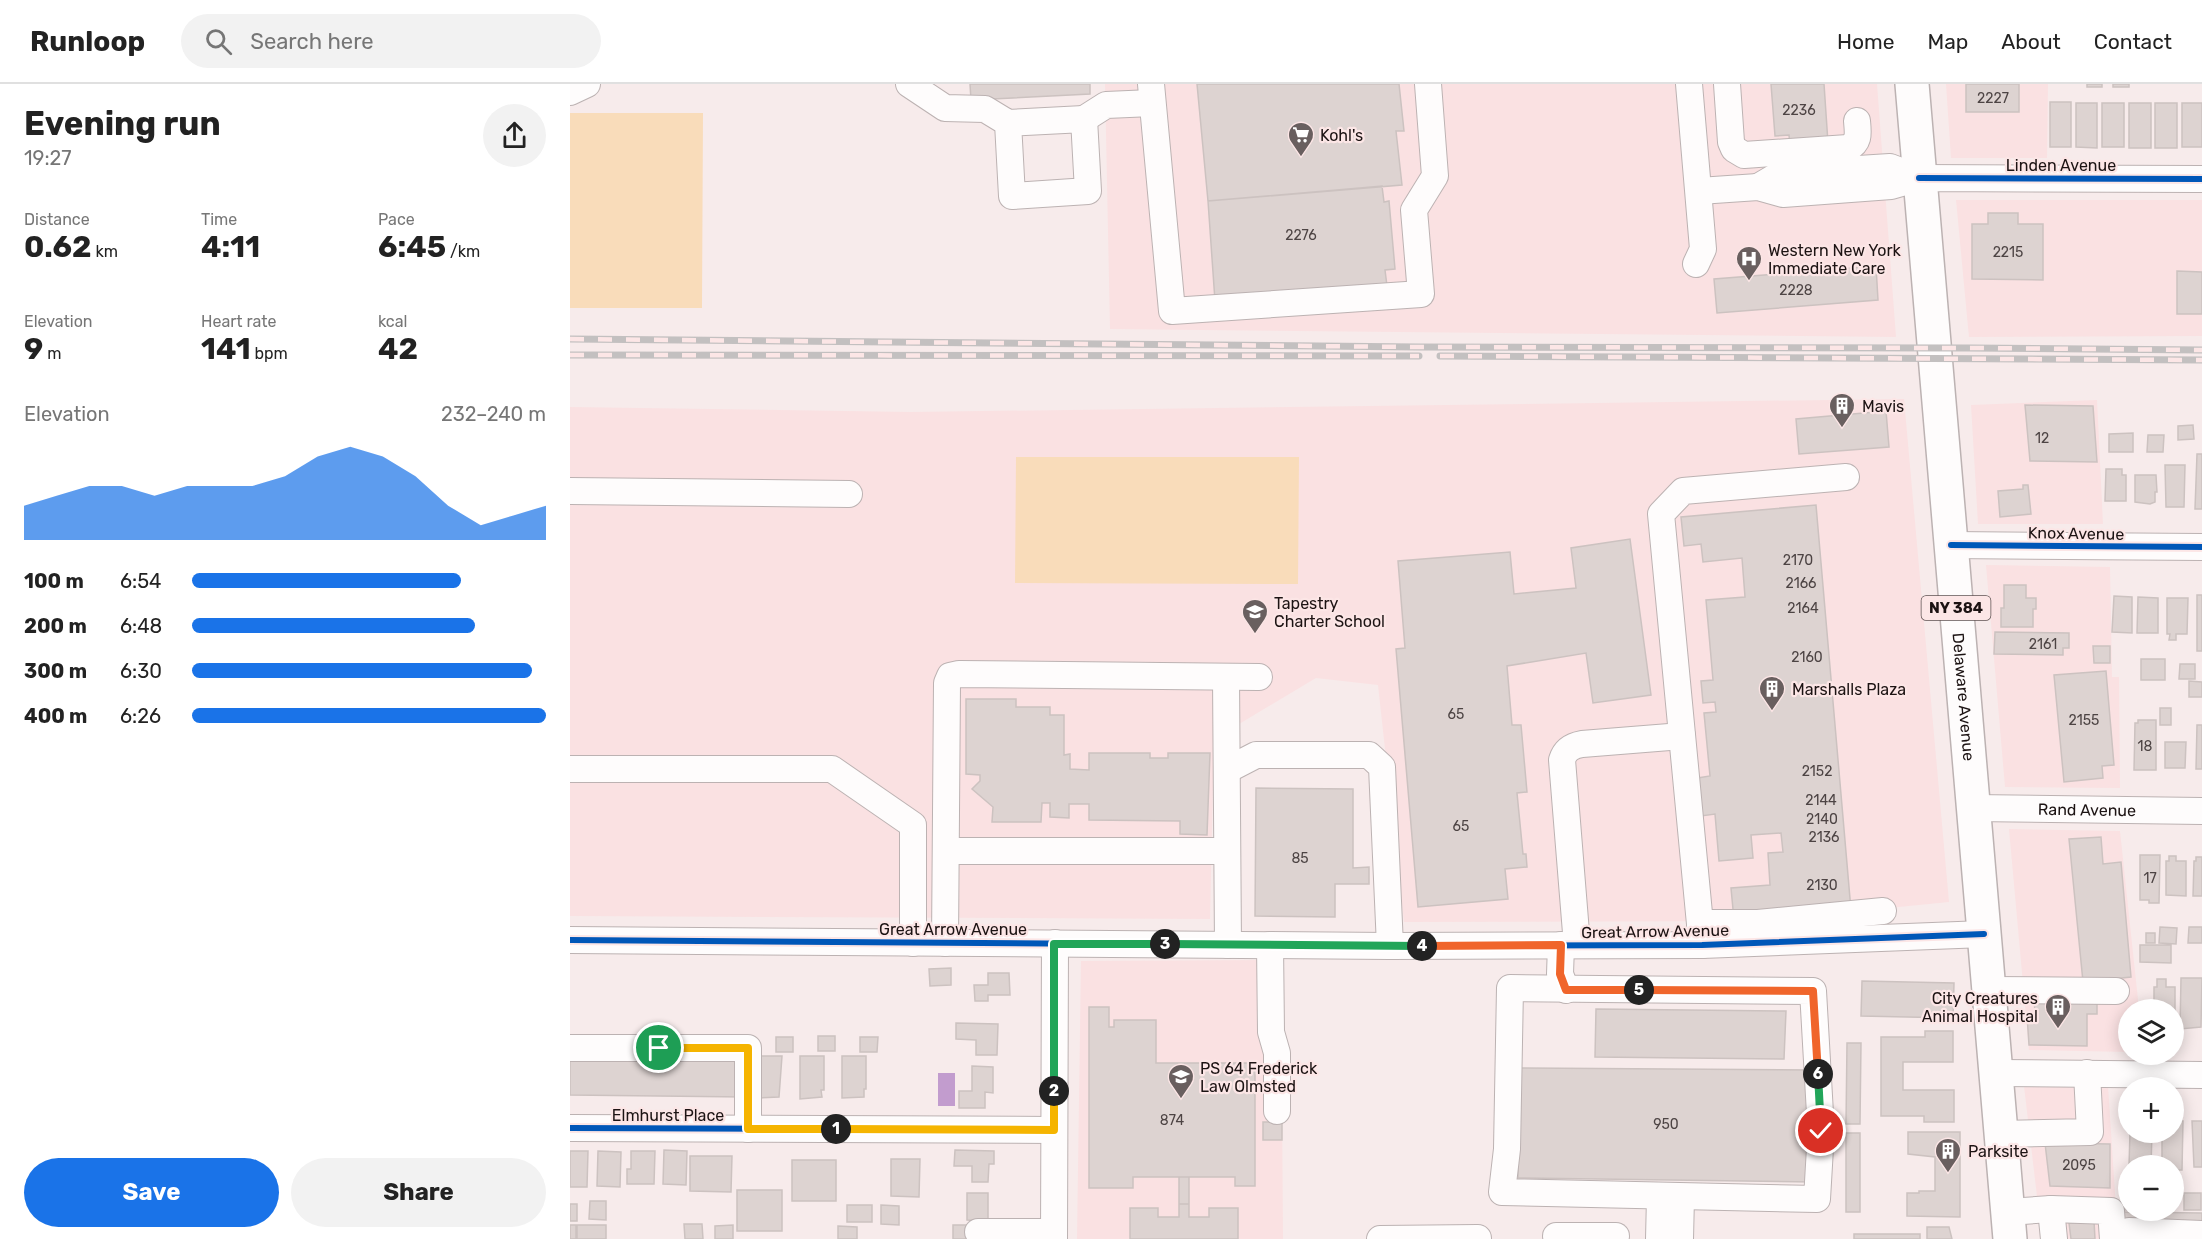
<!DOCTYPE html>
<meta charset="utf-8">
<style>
:root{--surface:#fff;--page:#f2f2f2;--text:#222;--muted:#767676;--line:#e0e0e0;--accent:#1a73e8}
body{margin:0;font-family:Rubik,sans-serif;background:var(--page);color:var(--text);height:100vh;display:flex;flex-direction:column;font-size:22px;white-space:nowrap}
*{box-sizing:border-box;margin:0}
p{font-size:20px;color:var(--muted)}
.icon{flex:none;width:33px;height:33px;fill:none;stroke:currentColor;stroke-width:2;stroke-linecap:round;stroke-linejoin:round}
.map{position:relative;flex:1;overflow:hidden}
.side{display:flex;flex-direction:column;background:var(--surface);width:570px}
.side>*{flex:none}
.tools{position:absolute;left:1548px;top:915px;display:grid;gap:12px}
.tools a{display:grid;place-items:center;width:66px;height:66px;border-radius:50%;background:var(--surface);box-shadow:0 3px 15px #0003;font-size:30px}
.pin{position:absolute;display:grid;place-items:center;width:51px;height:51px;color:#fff;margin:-26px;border:3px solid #fff;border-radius:50%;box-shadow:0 2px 6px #0007}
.km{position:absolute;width:30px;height:30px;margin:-15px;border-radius:50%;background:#222;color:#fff;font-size:16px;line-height:30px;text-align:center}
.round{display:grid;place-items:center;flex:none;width:63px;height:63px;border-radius:32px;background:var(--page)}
.overview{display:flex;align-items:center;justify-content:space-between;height:102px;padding:0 24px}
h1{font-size:33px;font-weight:700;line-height:45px}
.figures{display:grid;grid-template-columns:repeat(3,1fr);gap:9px;height:102px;padding:6px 24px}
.figures div{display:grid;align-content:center}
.figures b{font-size:30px;font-weight:700}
.figures small{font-size:16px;font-weight:400}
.figures p{font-size:16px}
.chart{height:168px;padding:12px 24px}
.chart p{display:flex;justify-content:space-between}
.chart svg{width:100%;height:108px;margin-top:6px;fill:var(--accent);opacity:.7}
.button{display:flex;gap:12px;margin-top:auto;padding:12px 24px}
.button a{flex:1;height:69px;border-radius:36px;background:var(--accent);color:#fff;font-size:24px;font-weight:700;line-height:69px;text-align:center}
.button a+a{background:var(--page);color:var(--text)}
ul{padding:0 24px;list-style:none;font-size:20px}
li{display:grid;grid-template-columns:96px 72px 1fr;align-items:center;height:45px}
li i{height:15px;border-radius:8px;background:var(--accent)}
header{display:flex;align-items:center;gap:36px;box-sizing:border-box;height:84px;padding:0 30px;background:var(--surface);border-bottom:2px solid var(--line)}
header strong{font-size:28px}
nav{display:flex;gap:33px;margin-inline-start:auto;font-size:21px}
.search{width:420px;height:54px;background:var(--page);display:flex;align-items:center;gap:15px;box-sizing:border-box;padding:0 21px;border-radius:33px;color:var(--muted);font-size:22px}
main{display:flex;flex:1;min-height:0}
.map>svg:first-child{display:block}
.built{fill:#fae1e2}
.green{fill:#f9dcba}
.water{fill:#c29cce}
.building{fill:#ddd3d1;stroke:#ccc2c0;stroke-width:1.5}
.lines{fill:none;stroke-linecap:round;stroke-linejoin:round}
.minor-casing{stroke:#bcb2b2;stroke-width:28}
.major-casing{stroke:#bcb2b2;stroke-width:36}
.minor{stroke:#fefcfc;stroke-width:26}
.major{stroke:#fefcfc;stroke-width:33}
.rail-casing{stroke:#c3c0c0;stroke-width:7}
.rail{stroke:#fce6e6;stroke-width:4.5;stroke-dasharray:14;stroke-linecap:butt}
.cycleway-casing{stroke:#fce6e6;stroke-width:10}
.cycleway{stroke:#0057b8;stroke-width:6}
.split-1-casing{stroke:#fff;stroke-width:12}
.split-2-casing{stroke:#fff;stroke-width:12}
.split-3-casing{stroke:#fff;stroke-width:12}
.split-4-casing{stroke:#fff;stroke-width:12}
.split-5-casing{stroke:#fff;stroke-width:12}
.split-6-casing{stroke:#fff;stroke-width:12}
.split-7-casing{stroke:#fff;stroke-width:12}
.split-1{stroke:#f5b400;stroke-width:8}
.split-2{stroke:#f5b400;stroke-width:8}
.split-3{stroke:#22a559;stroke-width:8}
.split-4{stroke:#22a559;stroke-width:8}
.split-5{stroke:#f0652b;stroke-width:8}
.split-6{stroke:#f0652b;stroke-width:8}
.split-7{stroke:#22a559;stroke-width:8}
.labels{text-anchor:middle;stroke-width:4.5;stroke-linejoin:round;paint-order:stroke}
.number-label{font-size:14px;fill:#4d4444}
.shield{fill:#fce6e6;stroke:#5f5252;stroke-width:1.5}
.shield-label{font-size:15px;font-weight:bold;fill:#1c1313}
.poi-label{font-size:16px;fill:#1c1313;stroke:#fce6e6;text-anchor:start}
.street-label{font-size:16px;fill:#1c1313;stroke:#fce6e6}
</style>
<header>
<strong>Runloop</strong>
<div class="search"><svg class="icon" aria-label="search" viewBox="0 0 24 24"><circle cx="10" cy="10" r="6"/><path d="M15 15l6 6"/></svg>Search here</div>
<nav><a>Home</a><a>Map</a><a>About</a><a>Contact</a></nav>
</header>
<main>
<section class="side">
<div class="overview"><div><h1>Evening run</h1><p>19:27</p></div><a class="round"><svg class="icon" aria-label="share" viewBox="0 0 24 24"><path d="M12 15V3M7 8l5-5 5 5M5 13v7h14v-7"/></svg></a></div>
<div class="figures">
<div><p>Distance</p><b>0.62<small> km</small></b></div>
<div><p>Time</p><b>4:11</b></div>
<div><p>Pace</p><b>6:45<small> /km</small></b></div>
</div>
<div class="figures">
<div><p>Elevation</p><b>9<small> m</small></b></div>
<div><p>Heart rate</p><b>141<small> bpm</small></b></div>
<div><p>kcal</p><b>42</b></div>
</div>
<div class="chart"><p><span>Elevation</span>232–240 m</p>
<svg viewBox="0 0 160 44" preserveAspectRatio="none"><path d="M0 44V30L10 26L20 22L30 22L40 26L50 22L60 22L70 22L80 18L90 10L100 6L110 10L120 18L130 30L140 38L150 34L160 30V44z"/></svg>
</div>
<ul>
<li><b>100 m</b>6:54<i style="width:76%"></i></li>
<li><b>200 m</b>6:48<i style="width:80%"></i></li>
<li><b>300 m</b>6:30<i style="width:96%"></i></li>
<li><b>400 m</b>6:26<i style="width:100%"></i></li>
</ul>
<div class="button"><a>Save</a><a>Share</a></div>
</section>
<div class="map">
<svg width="1632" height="1155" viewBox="0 0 1632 1155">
<rect width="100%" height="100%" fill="#f7ebeb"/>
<!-- built -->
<path class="built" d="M535 0H1307L1326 253 540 245Z
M1376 0H1478L1477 74H1381Z
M1386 116H1632V252L1399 253Z
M1334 315 1379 818 1188 837 834 838 808 601 746 594 644 655 640 835 0 832V323L341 328Z
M1527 316 1533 440H1408L1401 321Z
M1416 481 1540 483 1542 593H1549L1550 704 1435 703Z
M1439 745 1550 747 1569 925 1558 926V968L1459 966Z
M711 876 713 1155H507L511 877Z
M1454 1002H1538L1548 1155H1472Z"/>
<!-- green -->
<path class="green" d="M0 29H133L132 224H0Z
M446 373H729L728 500 445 499Z"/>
<!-- water -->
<path class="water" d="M368 989H385V1022H368Z"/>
<!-- building -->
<path class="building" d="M400 0H520V10L401 16Z
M627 0H829L834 47H826L832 101 638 117Z
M1201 0H1254L1258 59 1220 62 1219 51 1205 52Z
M1396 0H1449V28H1396Z
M1517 0H1532V3H1517Z
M1543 0H1559V3H1543Z
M1480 18H1501V63H1480Z
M1506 19H1527V64L1506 63Z
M1532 19H1554V63H1532Z
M1559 19H1581V64H1559Z
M1585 19H1607V64H1585Z
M1612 19H1632V63H1612Z
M812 102 814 118 819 117 825 185 815 186 817 202 645 217 638 117Z
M1418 129H1448V140H1473V196L1402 195V140H1418Z
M1306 182 1308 216 1147 229 1144 195Z
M1607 187 1632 188V230H1607Z
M1455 321 1523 322 1527 378 1460 377Z
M1316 327 1319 363 1229 370 1226 335Z
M1623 341 1624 355 1608 356V342Z
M1563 349V368H1539V350Z
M1578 351H1594L1593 368H1577Z
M1627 370H1632V425H1625Z
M1595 381H1615L1614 423H1596Z
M1536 385H1552V391H1556V417H1535Z
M1565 391H1586L1587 408H1585V418L1580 420 1565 418Z
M1453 401H1458L1461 430 1430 433 1428 407 1453 405Z
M1246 421 1281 826 1164 836 1161 804 1200 801 1198 769 1213 768 1211 749 1181 751 1183 774 1149 777 1145 730 1131 732 1128 694 1140 692 1134 629 1146 628 1145 618 1133 619 1131 597 1143 596 1136 516 1175 513 1172 474 1133 478 1131 460 1114 462 1111 433Z
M1060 455 1081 611 1023 619 1016 569 937 582 942 641H951L957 708 947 709 953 770H956L957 783 935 785 938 815 848 823 826 565 835 564 828 477 940 468 944 510 1006 504 1001 464Z
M1434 501H1456V514H1466V525H1463V543H1431V524H1434Z
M1627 511H1632V567H1627Z
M1544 512 1562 513V549L1542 548Z
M1568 513 1588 514V549H1567Z
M1597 514H1618L1617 550H1606V556H1599L1600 550H1597Z
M1425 548 1499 549V564H1493V571L1424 570Z
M1523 562H1540V579H1524Z
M1571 575H1595V596H1571Z
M1610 580H1625V595H1609Z
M1536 587 1544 681 1532 682 1533 694 1494 698 1484 591Z
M1619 597 1632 598V613H1619Z
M396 615H446V623H480V631H494V671L500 670V685L519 686V669H580V674H598V669H640L637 751 610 750V737L519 736V720H499V734L480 733V719H472L471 738H422L423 723 402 705 410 697V691L396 690Z
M1590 624H1601V641H1590Z
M1568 636H1586V686H1564L1565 639H1568Z
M1627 641H1632V685H1626Z
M1595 658H1616L1615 684H1595Z
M686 704 783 705V784L799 783V800H765V833L685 832Z
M1531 753 1533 780 1551 778 1561 893 1513 898 1499 755Z
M1570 771H1590L1589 819H1579V816H1570Z
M1599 772H1606V777H1616V812L1596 811V777H1599Z
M1626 773H1632V812H1623L1624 777H1626Z
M1590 843 1607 844 1606 860 1589 859Z
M1619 843H1632V859H1618Z
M1576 849H1585V859H1576Z
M1570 861H1601V879L1570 878Z
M381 884V901L360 902 359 885Z
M418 889H439L440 911H418V917H405L404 901H418Z
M1611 894H1632L1631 943 1610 945Z
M1587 895H1596V903H1605V944L1604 926H1584V903H1587Z
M1292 897 1384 899 1383 934 1291 932Z
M1464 911 1527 912V930H1517V962L1459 961 1457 931 1465 930Z
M519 923H539V943H544V936H586V979H685V1102H665V1093H563V1104H519Z
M1026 925 1216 927 1214 975 1025 973Z
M386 939 428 940 427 971H406V956L386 955Z
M1355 947H1383V978H1333V1006H1384V1038H1354V1032H1311V953H1355Z
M248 952H265V967H248Z
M206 953H223V968H206Z
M290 953H308L307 968H290Z
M1277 959H1291L1290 1040H1276Z
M188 972H212L209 1013 188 1014Z
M230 972H254V1006H251L252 1013 230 1015Z
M272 972H296V1005H294V1013L272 1014Z
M0 976 176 977 175 1013 0 1011Z
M402 982 423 983V1009L415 1008V1024H389V1007H402Z
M949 984 1242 986 1243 1098 948 1094Z
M1604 1037H1613L1612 1086H1604V1082H1592V1048H1604Z
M1622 1037H1632V1083H1624Z
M693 1038H712V1056H693Z
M1338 1048H1390V1133L1337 1132V1109H1349V1107H1365V1073L1338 1070Z
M1560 1048H1582L1581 1082H1559Z
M1276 1049H1290V1128H1276Z
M1475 1059 1540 1060V1104L1480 1102Z
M94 1066 117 1067 116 1101 93 1100Z
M385 1066 424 1067V1080H419L418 1098H402V1082H384Z
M0 1067H18L17 1103H0Z
M28 1067 51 1068 50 1103 27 1102Z
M61 1067H85L84 1100H57V1085H61Z
M120 1072H162L161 1108 120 1107Z
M321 1075H350L349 1113 321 1112Z
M222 1076H266V1117H222Z
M609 1093H619V1120H609Z
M1552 1104 1558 1105V1126H1552Z
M167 1106H212V1147H167Z
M397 1109H418V1137L397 1136Z
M1614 1109H1631V1126H1614Z
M20 1117H36V1136L19 1135Z
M0 1120H7V1137H0Z
M609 1120H619V1133H639V1124H668V1155H560V1124H588V1133H609Z
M277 1121H302V1138H277Z
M311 1121 329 1122V1141L311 1140Z
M1554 1128 1632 1129V1142L1554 1141Z
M1524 1137 1525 1155H1501L1499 1139Z
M114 1140H132L133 1155H115Z
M0 1141H6V1155H0Z
M7 1141H36V1155H7Z
M163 1141V1155H145V1142Z
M383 1141H398V1155H383Z
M268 1142 287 1143V1155H268Z
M1357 1143H1379L1382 1155H1357Z
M1284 1150H1350V1155H1284Z"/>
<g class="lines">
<defs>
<g id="minor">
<path d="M339 0 375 24 415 25 438 39 514 35 518 107 442 112 438 39"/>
<path d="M581 0 602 227 851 210 844 126 865 92 858 0"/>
<path d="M1119 0 1133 165 1126 180"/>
<path d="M1157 0 1161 58 1164 65 1174 71 1278 64C1290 58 1288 49 1287 37"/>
<path d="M0 8 17 0"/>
<path d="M514 35 536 21 582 19"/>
<path d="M1188 103 1210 90 1320 83 1349 94"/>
<path d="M1129 107 1188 103 1213 110 1321 102 1349 94 1632 95"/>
<path d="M0 407 279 410"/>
<path d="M1381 461 1632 463"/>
<path d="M656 593 658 861"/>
<path d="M0 685H262L343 741V859"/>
<path d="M657 686 686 671H799L812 683 820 862"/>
<path id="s1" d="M1403 724 1632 727"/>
<path d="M376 767H657"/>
<path d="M1130 839H1188L1313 827"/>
<path d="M0 856 820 862 1132 861 1414 850"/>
<path d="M375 859 377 599 380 592 389 590 689 593"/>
<path d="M700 861 701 948 707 969V1027"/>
<path d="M991 861 990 890 996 906"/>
<path d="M1007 861 992 676C995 666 1001 662 1012 660L1112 652"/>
<path d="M1132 861 1091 430 1113 407 1276 393"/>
<path d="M940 904 1243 907 1251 1047 1247 1115 932 1108 937 1065Z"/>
<path d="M1419 906 1546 907"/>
<path d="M0 964H178V1045"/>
<path d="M1426 989 1632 991"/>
<path d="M0 1044 484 1046"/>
<path d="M1431 1050 1520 1048 1517 989"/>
<path d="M1481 1125 1484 1155"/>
<path d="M1438 1128 1481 1125 1541 1127 1543 1155"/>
<path d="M1559 1147 1632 1150"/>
<path d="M408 1148H484"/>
<path d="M986 1152H1046"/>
<path d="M484 1155 485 859"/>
<path d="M810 1155 908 1154"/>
<path d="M1089 1155 1090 1113"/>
<path d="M1110 1155 1111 1113"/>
</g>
<g id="major">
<path id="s2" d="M1342 0 1440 1155"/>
</g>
</defs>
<!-- minor casing -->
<use href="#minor" class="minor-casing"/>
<!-- major casing -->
<use href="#major" class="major-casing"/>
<!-- minor -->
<use href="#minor" class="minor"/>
<!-- major -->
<use href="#major" class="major"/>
<defs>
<path id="rail" d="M0 255 848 263 1400 264 1632 266
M0 271 849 272
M870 272 1632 276"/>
</defs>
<!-- rail casing -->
<use href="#rail" class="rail-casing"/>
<!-- rail -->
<use href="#rail" class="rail"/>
<defs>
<path id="cycleway" d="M1349 94 1632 95
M1381 461 1632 463
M0 856 820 862 1132 861 1414 850
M0 1044 484 1046"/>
</defs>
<!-- cycleway casing -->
<use href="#cycleway" class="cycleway-casing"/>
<!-- cycleway -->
<use href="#cycleway" class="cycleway"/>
</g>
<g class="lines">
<defs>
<path id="split-1" d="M89 964H178V1045H266"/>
<path id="split-2" d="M266 1045 484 1046V1007"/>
<path id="split-3" d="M484 1007V860H595"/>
<path id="split-4" d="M595 860 852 862"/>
<path id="split-5" d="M852 862 991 861 990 890 996 906H1069"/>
<path id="split-6" d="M1069 906 1243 907 1248 990"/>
<path id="split-7" d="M1248 990 1251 1047"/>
</defs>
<!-- split-1 casing -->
<use href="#split-1" class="split-1-casing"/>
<!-- split-2 casing -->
<use href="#split-2" class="split-2-casing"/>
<!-- split-3 casing -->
<use href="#split-3" class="split-3-casing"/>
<!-- split-4 casing -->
<use href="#split-4" class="split-4-casing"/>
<!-- split-5 casing -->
<use href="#split-5" class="split-5-casing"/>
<!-- split-6 casing -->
<use href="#split-6" class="split-6-casing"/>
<!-- split-7 casing -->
<use href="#split-7" class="split-7-casing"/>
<!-- split-1 -->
<use href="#split-1" class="split-1"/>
<!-- split-2 -->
<use href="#split-2" class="split-2"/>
<!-- split-3 -->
<use href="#split-3" class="split-3"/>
<!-- split-4 -->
<use href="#split-4" class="split-4"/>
<!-- split-5 -->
<use href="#split-5" class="split-5"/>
<!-- split-6 -->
<use href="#split-6" class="split-6"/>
<!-- split-7 -->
<use href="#split-7" class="split-7"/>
</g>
<!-- icons -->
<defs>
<symbol id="supermarket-pin" viewBox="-11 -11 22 30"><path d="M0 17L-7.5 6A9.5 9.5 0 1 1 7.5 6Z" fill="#695f5f" stroke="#fce6e6"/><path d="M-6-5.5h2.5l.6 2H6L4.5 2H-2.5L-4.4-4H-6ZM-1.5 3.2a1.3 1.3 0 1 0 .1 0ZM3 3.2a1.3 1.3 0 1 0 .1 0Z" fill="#fff"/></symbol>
<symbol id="hospital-pin" viewBox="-11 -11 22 30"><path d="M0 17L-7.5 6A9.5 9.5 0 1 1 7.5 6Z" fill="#695f5f" stroke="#fce6e6"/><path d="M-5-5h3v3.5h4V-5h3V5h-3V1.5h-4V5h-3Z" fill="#fff"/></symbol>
<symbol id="building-pin" viewBox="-11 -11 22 30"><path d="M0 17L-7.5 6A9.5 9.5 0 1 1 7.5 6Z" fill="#695f5f" stroke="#fce6e6"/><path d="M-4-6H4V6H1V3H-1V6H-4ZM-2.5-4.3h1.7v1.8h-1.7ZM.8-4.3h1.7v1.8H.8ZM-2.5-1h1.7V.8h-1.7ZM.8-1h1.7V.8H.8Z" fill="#fff"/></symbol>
<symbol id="school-pin" viewBox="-11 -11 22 30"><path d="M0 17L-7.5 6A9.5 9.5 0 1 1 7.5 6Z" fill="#695f5f" stroke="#fce6e6"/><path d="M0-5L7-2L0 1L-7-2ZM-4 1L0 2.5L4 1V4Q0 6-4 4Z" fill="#fff"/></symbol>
</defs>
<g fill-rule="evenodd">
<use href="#supermarket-pin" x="716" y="36" width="30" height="40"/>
<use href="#hospital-pin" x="1164" y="160" width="30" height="40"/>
<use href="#building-pin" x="1257" y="307" width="30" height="40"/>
<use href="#school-pin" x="670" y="513" width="30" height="40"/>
<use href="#building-pin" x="1187" y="590" width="30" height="40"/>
<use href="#building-pin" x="1473" y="908" width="30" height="40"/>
<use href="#school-pin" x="596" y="978" width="30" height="40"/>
<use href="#building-pin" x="1363" y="1052" width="30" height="40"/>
</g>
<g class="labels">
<!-- number labels -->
<g class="number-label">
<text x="1423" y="19">2227</text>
<text x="1229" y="31">2236</text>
<text x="731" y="156">2276</text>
<text x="1438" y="173">2215</text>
<text x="1226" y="211">2228</text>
<text x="1472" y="359">12</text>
<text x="1228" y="481">2170</text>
<text x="1231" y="504">2166</text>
<text x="1233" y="529">2164</text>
<text x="1473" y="565">2161</text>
<text x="1237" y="578">2160</text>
<text x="886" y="635">65</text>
<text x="1514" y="641">2155</text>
<text x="1575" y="667">18</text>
<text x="1247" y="692">2152</text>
<text x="1251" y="721">2144</text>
<text x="1252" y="740">2140</text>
<text x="891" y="747">65</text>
<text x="1254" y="758">2136</text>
<text x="730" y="779">85</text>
<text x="1580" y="799">17</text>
<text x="1252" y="806">2130</text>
<text x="602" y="1041">874</text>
<text x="1096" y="1045">950</text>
<text x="1509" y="1086">2095</text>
</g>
<!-- shield labels -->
<rect class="shield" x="1351.5" y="512" width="69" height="24" rx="4.5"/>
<g class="shield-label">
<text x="1386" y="529">NY 384</text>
</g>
<!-- poi labels -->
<g class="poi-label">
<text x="750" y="57">Kohl's</text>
<text x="1198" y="172">Western New York<tspan x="1198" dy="18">Immediate Care</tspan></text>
<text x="1292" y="328">Mavis</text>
<text x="704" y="525">Tapestry<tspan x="704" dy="18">Charter School</tspan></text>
<text x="1222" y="611">Marshalls Plaza</text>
<text x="1468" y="920" text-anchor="end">City Creatures<tspan x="1468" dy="18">Animal Hospital</tspan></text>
<text x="630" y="990">PS 64 Frederick<tspan x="630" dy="18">Law Olmsted</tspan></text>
<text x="1398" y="1073">Parksite</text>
</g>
<!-- street labels -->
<g class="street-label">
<text x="1491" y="87">Linden Avenue</text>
<text transform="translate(1506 449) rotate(1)" y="6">Knox Avenue</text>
<text dy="6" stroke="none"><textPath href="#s2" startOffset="615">Delaware Avenue</textPath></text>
<text dy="6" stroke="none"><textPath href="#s1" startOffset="114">Rand Avenue</textPath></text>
<text x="383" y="851">Great Arrow Avenue</text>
<text transform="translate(1085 847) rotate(-1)" y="6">Great Arrow Avenue</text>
<text x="98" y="1037">Elmhurst Place</text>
</g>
</g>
</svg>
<div class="tools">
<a><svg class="icon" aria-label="layers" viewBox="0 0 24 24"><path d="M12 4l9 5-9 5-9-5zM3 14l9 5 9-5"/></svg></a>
<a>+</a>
<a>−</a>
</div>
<div class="pin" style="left:89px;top:964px;background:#1e9e55"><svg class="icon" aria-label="arrive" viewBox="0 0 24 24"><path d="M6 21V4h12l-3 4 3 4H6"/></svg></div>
<div class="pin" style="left:1251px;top:1047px;background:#d93025"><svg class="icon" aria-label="check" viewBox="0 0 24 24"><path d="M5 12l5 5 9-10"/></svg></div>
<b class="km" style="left:266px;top:1045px">1</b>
<b class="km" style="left:484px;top:1007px">2</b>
<b class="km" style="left:595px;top:860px">3</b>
<b class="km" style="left:852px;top:862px">4</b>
<b class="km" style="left:1069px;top:906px">5</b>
<b class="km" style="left:1248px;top:990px">6</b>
</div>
</main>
